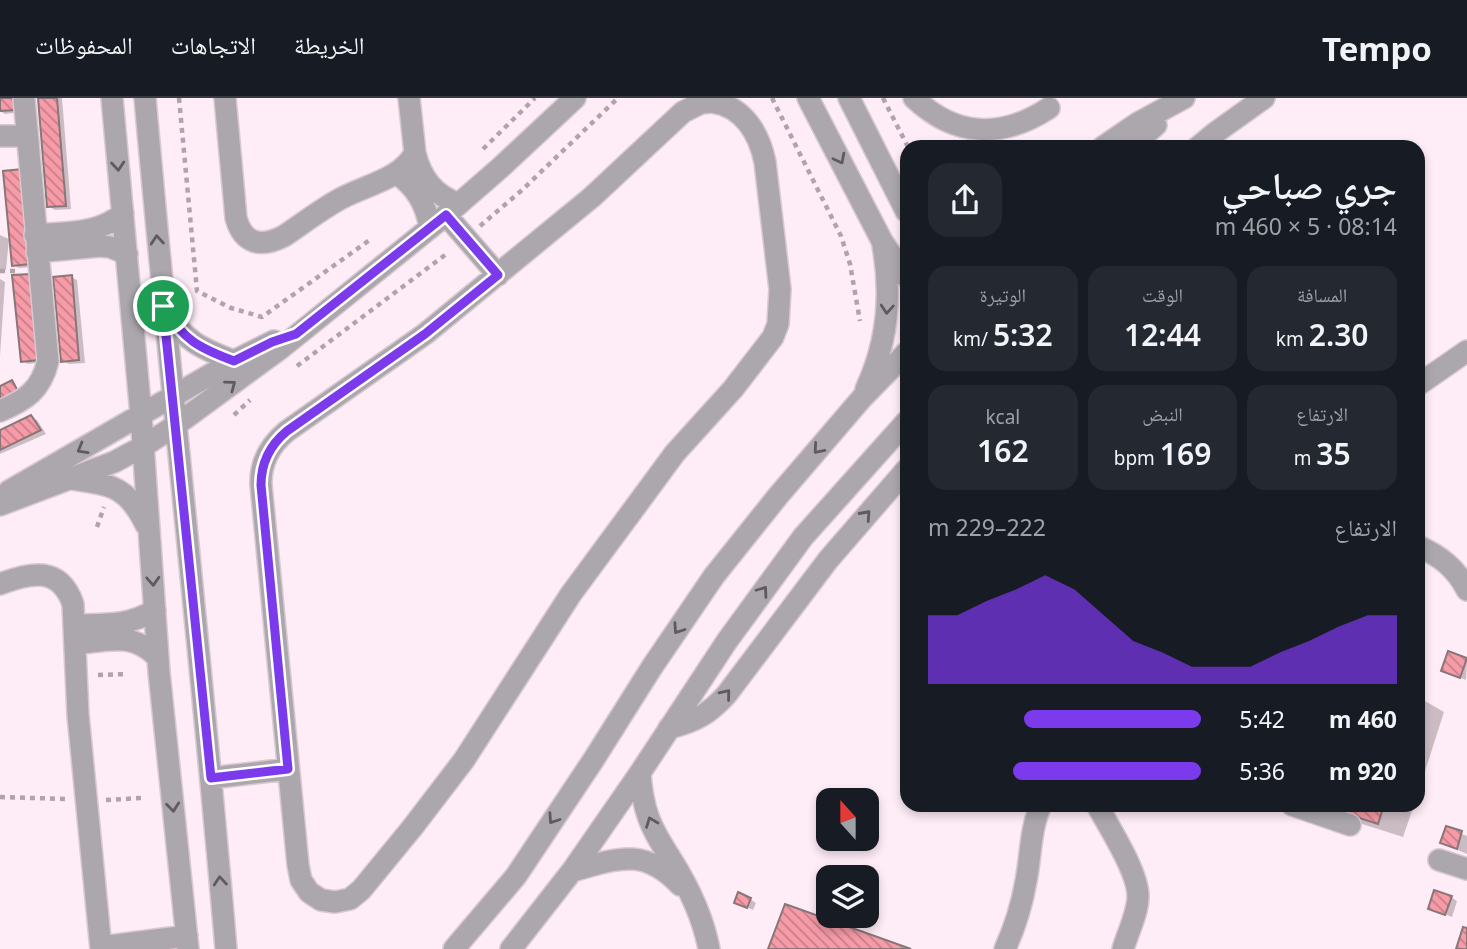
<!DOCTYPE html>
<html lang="ar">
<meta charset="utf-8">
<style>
:root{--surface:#171b24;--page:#242831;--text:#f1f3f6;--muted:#9ea1a6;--line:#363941;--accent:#7c3aed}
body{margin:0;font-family:"Noto Sans","Noto Naskh Arabic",sans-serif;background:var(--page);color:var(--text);direction:rtl;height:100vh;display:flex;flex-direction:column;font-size:26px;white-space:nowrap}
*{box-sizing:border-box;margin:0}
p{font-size:23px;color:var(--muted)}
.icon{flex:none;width:38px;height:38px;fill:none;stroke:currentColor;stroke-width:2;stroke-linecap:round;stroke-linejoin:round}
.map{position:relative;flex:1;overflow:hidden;direction:ltr}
.panel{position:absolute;left:900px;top:42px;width:525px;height:672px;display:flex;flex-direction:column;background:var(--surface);border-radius:21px;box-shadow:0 4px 10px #0003;direction:rtl}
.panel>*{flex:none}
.needle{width:46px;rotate:339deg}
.buttons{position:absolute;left:816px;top:690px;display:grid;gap:14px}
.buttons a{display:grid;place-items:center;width:63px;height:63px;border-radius:14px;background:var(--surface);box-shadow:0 4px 10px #0003;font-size:35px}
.pin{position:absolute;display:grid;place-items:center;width:60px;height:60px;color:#fff;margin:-30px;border:4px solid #fff;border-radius:50%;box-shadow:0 2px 7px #0007}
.round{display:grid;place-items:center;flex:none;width:74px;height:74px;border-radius:21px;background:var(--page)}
.head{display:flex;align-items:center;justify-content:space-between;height:119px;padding:0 28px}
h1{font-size:38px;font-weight:600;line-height:52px}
.stats{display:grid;grid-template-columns:repeat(3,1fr);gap:10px;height:119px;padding:7px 28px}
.stats div{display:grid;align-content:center;border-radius:18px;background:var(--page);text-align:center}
.stats b{font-size:30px;font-weight:600}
.stats small{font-size:19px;font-weight:400}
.stats p{font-size:19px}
.chart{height:196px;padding:14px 28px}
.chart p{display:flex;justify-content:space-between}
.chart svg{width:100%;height:126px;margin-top:7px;fill:var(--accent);opacity:.7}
ul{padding:0 28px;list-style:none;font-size:23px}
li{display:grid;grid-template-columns:112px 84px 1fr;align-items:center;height:52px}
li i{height:18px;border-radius:9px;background:var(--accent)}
header{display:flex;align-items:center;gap:42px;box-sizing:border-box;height:98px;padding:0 35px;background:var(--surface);border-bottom:2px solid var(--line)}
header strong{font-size:33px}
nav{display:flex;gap:38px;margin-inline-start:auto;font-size:24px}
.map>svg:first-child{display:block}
.shadow{fill:#0003}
.building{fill:url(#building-back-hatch);stroke:#897678;stroke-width:2}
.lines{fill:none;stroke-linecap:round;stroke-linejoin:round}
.minor-casing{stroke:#d8c9d1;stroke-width:24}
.path{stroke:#b0a3aa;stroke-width:4.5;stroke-dasharray:5 5;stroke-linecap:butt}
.minor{stroke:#aba7ad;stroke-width:21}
.oneway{stroke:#5f5a5e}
.route-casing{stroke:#fff;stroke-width:14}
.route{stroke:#7c3aed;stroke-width:9}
</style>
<header>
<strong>Tempo</strong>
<nav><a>الخريطة</a><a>الاتجاهات</a><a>المحفوظات</a></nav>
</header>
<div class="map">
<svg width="1467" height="851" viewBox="0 0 1467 851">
<defs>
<pattern id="building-back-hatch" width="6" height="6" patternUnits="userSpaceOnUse" patternTransform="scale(1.75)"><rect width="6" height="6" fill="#f69ba7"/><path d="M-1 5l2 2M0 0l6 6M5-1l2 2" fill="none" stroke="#c87e88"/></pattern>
</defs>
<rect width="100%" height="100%" fill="#feecf6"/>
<!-- shadow -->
<path class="shadow" d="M0 0 21 14 5 16 0 13Z
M40 0H62L71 111 55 112 48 108Z
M5 75 35 169 19 170 13 167Z
M0 137 9 141 6 172 0 171Z
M14 179 44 264 28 266 22 263Z
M71 179 77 182 85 265 69 266 63 263Z
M0 181 5 184 0 258Z
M31 319 37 322 46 336 0 356V333Z
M1449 555 1467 562 1466 582 1449 575Z
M1418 599 1444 614 1418 695Z
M1302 707H1414L1403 739Z
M1447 730 1467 738V756L1442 745Z
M1451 799 1457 803 1452 819 1430 811Z
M750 801 756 805 753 812 742 807Z"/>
<!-- building -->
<path class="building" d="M0 0H15L16 12 0 13Z
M38 0H57L66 108 47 109Z
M22 71 30 166 12 168 3 73Z
M31 176 39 262 21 264 12 177Z
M72 177 79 262 61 264 53 179Z
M12 282 21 299 5 307 0 298V288Z
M31 317 41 332 0 352V332Z
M1448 553 1467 560 1460 580 1441 573Z
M1319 707H1384L1378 726Z
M1446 728 1462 733 1457 751 1440 745Z
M1434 792 1452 798 1445 817 1428 811Z
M738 794 751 800 747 810 734 805Z
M785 806 911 851H768Z
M1463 829 1467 830V851H1456Z"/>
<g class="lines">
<defs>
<path id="minor" d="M112 0 141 317 159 574 188 851
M145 0C170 284 202 567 226 851
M225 0 236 120C243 146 261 150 284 138 302 126 320 112 340 101 365 87 400 82 415 55L409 0
M808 0 882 143 906 179
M849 0 906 113
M914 0C955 39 1002 41 1049 10
M712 4C743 8 759 35 765 64L780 191 778 226 773 239 733 291 675 355 571 496 464 662 412 730 361 792 350 801 335 804 321 802 309 794 301 782 298 767 261 387C260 364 270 347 287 333L425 236 592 99 683 14 701 5Z
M0 38H27
M1103 49 1138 25 1184 0
M1130 49 1156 27
M1198 49 1215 35 1264 0
M415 55C421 80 434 97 459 106
M396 75C416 89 426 106 430 130
M446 117 498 177
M35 137C65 134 99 137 123 115
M37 154 100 148 110 149 127 156
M165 212C184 243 202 251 234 263
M1418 287 1467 253
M866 291C887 246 892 197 883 148
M0 313C26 302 41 292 48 263L24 0
M72 381C112 387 127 388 146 427
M9 393 234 263 274 243
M0 407 114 364 144 348 176 327 281 250 446 117 500 70 575 0
M1418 448C1440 458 1456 470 1467 492
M0 486C31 474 60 468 73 506L78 617 101 851
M74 527C105 526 127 529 155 512
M75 546C107 543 132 533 157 559
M669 630C695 624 709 616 727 596L828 462 906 372
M640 675C641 689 643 704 648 718 653 733 662 747 671 761 688 788 703 819 709 851
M211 680 288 671
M1097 707C1109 729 1138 774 1138 798 1138 815 1128 834 1123 851
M1292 707 1350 727
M1439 762 1467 771
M572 773C617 761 643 748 680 787
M101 849 187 838
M454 851 516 778 594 661 652 569 714 478 778 398 862 300 906 255
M511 851 572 773 640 675 727 543 803 439 906 324
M1005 851C1015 829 1022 806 1026 783 1031 758 1030 731 1041 707"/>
</defs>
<!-- minor casing -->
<use href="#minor" class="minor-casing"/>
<!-- path -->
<path class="path" d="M179 0 197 193 231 210 262 219 371 141
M772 0 841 138 850 166 860 223
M883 0 908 49
M483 51 535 0
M480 128 521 93 618 0
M0 173H20
M297 268 449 154
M234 317 250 302
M97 429 104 409
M98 577 128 576
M0 699 66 701
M106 702 142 700"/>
<!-- minor -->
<use href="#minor" class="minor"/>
</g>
<!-- one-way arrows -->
<defs><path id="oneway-chevron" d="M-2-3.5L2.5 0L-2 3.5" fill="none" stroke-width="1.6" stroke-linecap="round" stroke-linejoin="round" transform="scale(1.75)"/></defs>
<g class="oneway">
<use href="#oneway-chevron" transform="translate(840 61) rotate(63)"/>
<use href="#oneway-chevron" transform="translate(118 68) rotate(85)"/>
<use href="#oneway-chevron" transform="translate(157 142) rotate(-95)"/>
<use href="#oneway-chevron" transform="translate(887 211) rotate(94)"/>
<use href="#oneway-chevron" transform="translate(231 287) rotate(-37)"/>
<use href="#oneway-chevron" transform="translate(82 351) rotate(150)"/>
<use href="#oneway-chevron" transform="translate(818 351) rotate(131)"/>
<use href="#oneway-chevron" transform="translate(866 417) rotate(-48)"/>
<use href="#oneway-chevron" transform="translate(153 483) rotate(87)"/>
<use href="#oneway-chevron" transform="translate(763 493) rotate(-54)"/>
<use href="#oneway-chevron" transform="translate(678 531) rotate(124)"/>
<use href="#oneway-chevron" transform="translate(726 596) rotate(-51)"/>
<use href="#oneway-chevron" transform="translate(173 709) rotate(84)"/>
<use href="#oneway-chevron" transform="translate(553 721) rotate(124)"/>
<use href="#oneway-chevron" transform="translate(651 724) rotate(-111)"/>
<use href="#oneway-chevron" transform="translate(220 783) rotate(-95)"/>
</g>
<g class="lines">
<defs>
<path id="route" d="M446 117 498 177 425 236 287 333C270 347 261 364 261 387L288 671 211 680 163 208C183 242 199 250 234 263L272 244 296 236Z"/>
</defs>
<!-- route casing -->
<use href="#route" class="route-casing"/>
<!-- route -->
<use href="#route" class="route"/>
</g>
</svg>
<div class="buttons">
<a><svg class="needle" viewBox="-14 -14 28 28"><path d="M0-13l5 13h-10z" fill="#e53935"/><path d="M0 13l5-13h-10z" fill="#9ea1a6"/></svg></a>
<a><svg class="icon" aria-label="layers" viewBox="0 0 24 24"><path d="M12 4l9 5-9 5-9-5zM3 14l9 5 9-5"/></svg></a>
</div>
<div class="pin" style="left:163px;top:208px;background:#1e9e55"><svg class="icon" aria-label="arrive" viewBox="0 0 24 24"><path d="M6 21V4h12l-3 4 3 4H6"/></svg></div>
<section class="panel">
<div class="head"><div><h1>جري صباحي</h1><p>08:14 · 5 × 460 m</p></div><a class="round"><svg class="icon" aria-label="share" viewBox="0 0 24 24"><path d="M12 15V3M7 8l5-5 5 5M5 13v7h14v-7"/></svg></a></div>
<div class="stats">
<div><p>المسافة</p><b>2.30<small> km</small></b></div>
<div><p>الوقت</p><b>12:44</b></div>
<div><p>الوتيرة</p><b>5:32<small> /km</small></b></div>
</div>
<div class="stats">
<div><p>الارتفاع</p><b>35<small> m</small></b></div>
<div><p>النبض</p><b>169<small> bpm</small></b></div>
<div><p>kcal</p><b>162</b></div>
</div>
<div class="chart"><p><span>الارتفاع</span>222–229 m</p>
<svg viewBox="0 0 160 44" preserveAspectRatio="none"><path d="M0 44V20L10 20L20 15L30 11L40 6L50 11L60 20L70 29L80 33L90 38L100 38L110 38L120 33L130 29L140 24L150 20L160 20V44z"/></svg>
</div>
<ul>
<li><b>460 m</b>5:42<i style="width:65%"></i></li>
<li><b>920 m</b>5:36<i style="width:69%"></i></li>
</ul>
</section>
</div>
